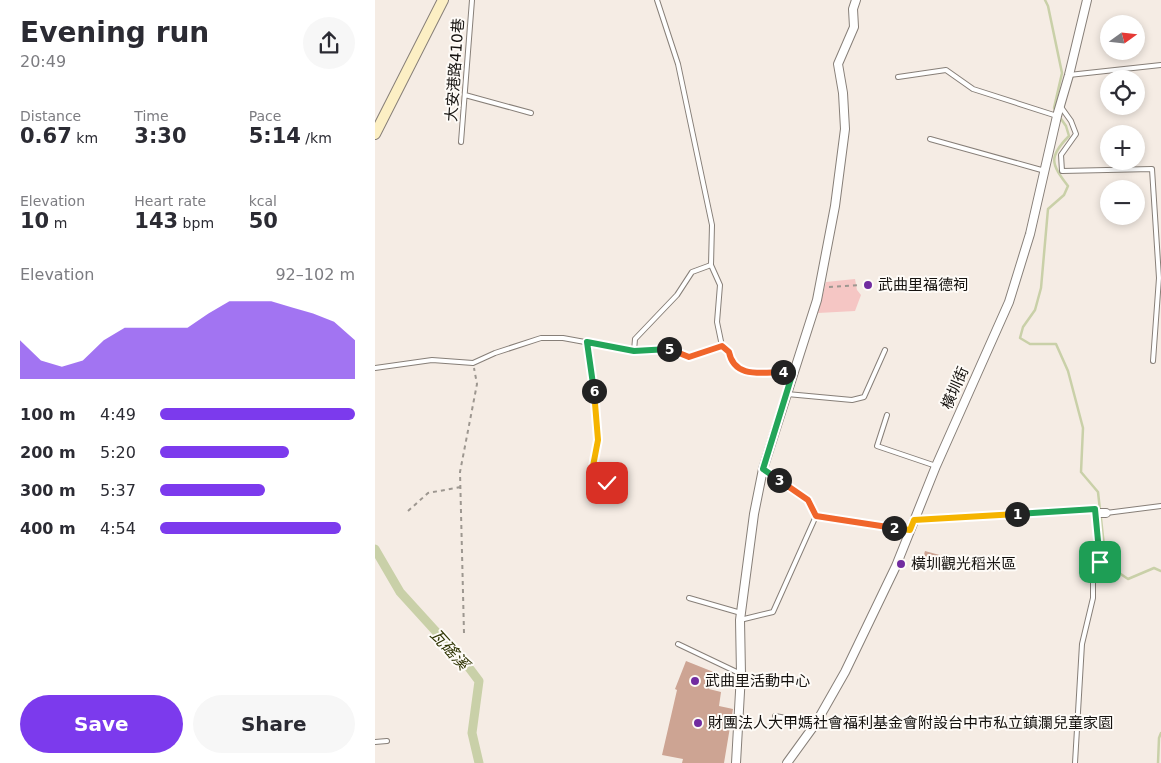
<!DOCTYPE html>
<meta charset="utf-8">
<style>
:root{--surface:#fff;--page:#f7f7f7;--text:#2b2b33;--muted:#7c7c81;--accent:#7c3aed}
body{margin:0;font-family:"DejaVu Sans","Noto Sans TC",sans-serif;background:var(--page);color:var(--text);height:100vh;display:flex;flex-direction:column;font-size:19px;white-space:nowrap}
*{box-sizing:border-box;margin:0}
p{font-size:16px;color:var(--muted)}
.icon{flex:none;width:28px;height:28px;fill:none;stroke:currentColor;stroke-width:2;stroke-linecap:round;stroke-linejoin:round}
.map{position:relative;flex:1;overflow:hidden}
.details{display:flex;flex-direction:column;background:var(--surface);width:375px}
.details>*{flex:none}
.needle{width:32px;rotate:75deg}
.tools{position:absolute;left:725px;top:15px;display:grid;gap:10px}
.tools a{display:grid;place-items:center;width:45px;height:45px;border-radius:50%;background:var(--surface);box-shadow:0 2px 8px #0003;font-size:25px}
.pin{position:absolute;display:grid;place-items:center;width:42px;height:42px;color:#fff;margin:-21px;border-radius:10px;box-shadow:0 2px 8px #0006}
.km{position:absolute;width:25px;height:25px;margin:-12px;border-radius:50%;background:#222;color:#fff;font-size:14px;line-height:25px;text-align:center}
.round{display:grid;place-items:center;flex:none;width:52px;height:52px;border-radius:26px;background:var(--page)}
.overview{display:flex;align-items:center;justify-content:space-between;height:85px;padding:0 20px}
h1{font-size:28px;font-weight:700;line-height:38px}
.stats{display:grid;grid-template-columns:repeat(3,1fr);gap:8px;height:85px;padding:5px 20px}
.stats div{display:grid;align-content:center}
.stats b{font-size:21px;font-weight:700}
.stats small{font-size:14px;font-weight:400}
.stats p{font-size:14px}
.chart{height:140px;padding:10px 20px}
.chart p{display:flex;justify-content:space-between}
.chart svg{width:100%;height:90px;margin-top:5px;fill:var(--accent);opacity:.7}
.primary-button{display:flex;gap:10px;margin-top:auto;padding:10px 20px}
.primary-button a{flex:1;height:58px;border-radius:30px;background:var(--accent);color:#fff;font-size:20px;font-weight:700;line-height:58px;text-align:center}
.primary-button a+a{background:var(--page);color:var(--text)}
ul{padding:0 20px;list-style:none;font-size:16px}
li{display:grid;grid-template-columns:80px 60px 1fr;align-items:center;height:38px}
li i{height:12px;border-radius:6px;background:var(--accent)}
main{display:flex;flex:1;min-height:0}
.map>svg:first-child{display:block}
.green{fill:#f5c6c4}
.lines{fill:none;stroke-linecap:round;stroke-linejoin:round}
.stream{stroke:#c9d0a8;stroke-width:2.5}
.canal{stroke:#c9d0a8;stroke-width:9}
.building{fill:#cda493}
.lane-casing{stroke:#877f78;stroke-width:6}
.street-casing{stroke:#877f78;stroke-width:10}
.secondary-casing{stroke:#877f78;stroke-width:12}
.path{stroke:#9d9790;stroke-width:2;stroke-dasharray:4 4;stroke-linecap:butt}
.lane{stroke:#fff;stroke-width:4}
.street{stroke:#fff;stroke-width:8}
.secondary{stroke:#fcefc4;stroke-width:10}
.split-1-casing{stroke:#fff;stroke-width:10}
.split-2-casing{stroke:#fff;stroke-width:10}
.split-3-casing{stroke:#fff;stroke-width:10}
.split-4-casing{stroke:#fff;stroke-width:10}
.split-5-casing{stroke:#fff;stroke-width:10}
.split-6-casing{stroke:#fff;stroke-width:10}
.split-7-casing{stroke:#fff;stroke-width:10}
.split-1{stroke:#22a559;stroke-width:6}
.split-2{stroke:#f5b400;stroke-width:6}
.split-3{stroke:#f0652b;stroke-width:6}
.split-4{stroke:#22a559;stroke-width:6}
.split-5{stroke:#f0652b;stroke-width:6}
.split-6{stroke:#22a559;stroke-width:6}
.split-7{stroke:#f5b400;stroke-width:6}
.poi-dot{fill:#712ca0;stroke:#fefbf7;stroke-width:2}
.labels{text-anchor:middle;stroke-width:4;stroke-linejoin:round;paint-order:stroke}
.street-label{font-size:15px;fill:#15120f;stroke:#fefbf7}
.poi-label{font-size:15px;fill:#15120f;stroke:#fefbf7;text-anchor:start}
.water-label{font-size:16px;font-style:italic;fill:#2f3403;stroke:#fefbf7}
</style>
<main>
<section class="details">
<div class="overview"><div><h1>Evening run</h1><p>20:49</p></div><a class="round"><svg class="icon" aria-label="share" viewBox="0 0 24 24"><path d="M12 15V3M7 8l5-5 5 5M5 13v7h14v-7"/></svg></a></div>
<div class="stats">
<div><p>Distance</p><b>0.67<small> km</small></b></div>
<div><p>Time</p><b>3:30</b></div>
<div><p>Pace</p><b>5:14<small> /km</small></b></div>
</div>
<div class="stats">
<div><p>Elevation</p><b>10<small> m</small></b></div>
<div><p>Heart rate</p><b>143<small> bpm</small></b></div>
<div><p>kcal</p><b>50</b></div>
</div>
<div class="chart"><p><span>Elevation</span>92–102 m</p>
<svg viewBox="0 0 160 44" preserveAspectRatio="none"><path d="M0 44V25L10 35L20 38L30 35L40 25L50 19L60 19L70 19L80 19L90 12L100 6L110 6L120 6L130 9L140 12L150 16L160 25V44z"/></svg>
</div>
<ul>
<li><b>100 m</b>4:49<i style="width:100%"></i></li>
<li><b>200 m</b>5:20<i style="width:66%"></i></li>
<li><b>300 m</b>5:37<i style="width:54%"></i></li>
<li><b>400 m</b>4:54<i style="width:93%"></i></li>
</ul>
<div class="primary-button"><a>Save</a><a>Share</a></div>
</section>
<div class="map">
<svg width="786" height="763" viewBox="0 0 786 763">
<rect width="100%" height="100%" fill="#f5ece4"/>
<!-- green -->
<path class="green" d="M480 279 482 290 486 295 480 311 443 313 451 282Z"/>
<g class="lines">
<!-- stream -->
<path class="stream" d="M670 0 673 6 687 73 679 108 681 111
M684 116 691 126 694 136C673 157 676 164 693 186L689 195 673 209 666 288 660 310 648 327 645 338 655 344H681L693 371 708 428 706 472 723 492 731 564 753 579 779 568 786 571
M783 763 784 738 786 733"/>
<!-- canal -->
<path class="canal" d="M0 549 25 592 95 669 104 681 97 733 104 763"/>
</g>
<!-- building -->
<path class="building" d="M550 551 572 557 569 568 547 562Z
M311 661 341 673 334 689 346 692 344 706 358 709 349 763H307L308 759 287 755 302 690 300 689Z"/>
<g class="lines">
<defs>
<path id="lane" d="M282 0 303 64 337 225 336 265 345 285 342 322 347 346 354 352C359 381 396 372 418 372
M694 75 786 65
M523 77 571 70 598 89 682 116
M90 95 156 113
M686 107 696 121 701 134 686 155 687 171 777 169 784 278 778 361
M555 139 670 171
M86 142 97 0
M259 351 260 339 302 295 317 272 336 265
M0 368 57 360 98 363 120 353 166 338H188L259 351 296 349 314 357 347 346
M412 394 477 400 489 397 510 350
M512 415 502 446 561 466
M388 469 433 500 441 516 535 531
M731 513 786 506
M539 520 721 510
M314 598 366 613
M365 620 398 612 441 516
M303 644 366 674
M400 716 440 723
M0 742 12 741
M700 763 707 644 718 598V576L725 562 720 509"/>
<path id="street" d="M725 513H731
M361 763 366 674 365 620 379 514 388 469 442 300 460 206 470 129 468 93 463 64 479 27 478 9 481 0
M412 763 441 723 470 672 521 566 561 466 634 302 655 234 682 116 694 75 712 0"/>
<path id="secondary" d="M0 134 68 0"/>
</defs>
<!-- lane casing -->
<use href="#lane" class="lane-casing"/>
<!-- street casing -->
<use href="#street" class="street-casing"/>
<!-- secondary casing -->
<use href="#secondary" class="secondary-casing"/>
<!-- path -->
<path class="path" d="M454 287 485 285
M213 347 222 414 223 440 217 466 232 483 237 495
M33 511 53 493 86 487
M89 633 85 472 102 384 99 368"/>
<!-- lane -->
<use href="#lane" class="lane"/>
<!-- street -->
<use href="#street" class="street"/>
<!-- secondary -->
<use href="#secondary" class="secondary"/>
</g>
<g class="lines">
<defs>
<path id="split-1" d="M642 514 720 509 725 562"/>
<path id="split-2" d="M519 528 535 530 539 520 642 514"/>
<path id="split-3" d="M404 480 433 500 441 516 519 528"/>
<path id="split-4" d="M404 480 388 469 418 372H408"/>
<path id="split-5" d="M294 349 314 357 347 346 354 352C359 379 388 372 408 372"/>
<path id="split-6" d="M219 391 212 342 259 351 294 349"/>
<path id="split-7" d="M219 391 223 440 218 466 232 483"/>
</defs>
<!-- split-1 casing -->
<use href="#split-1" class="split-1-casing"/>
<!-- split-2 casing -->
<use href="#split-2" class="split-2-casing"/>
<!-- split-3 casing -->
<use href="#split-3" class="split-3-casing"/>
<!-- split-4 casing -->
<use href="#split-4" class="split-4-casing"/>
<!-- split-5 casing -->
<use href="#split-5" class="split-5-casing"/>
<!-- split-6 casing -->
<use href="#split-6" class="split-6-casing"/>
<!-- split-7 casing -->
<use href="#split-7" class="split-7-casing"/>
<!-- split-1 -->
<use href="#split-1" class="split-1"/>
<!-- split-2 -->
<use href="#split-2" class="split-2"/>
<!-- split-3 -->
<use href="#split-3" class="split-3"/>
<!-- split-4 -->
<use href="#split-4" class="split-4"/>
<!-- split-5 -->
<use href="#split-5" class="split-5"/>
<!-- split-6 -->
<use href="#split-6" class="split-6"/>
<!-- split-7 -->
<use href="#split-7" class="split-7"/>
</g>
<!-- markers -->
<g class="poi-dot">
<circle cx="493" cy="285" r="5"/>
<circle cx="526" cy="564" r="5"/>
<circle cx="320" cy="681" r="5"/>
<circle cx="323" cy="723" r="5"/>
</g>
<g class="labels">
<!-- street labels -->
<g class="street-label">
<text transform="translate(80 70) rotate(-86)" y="5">大安港路410巷</text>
<text transform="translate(580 388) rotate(-66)" y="5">橫圳街</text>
</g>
<!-- poi labels -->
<g class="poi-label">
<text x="503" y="290">武曲里福德祠</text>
<text x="536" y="569">橫圳觀光稻米區</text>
<text x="330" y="686">武曲里活動中心</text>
<text x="333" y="728">財團法人大甲媽社會福利基金會附設台中市私立鎮瀾兒童家園</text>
</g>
<!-- water labels -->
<g class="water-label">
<text transform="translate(75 649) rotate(48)" y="6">瓦磘溪</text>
</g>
</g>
</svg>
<div class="tools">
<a><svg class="needle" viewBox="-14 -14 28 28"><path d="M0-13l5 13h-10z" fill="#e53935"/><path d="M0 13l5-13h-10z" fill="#7c7c81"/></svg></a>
<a><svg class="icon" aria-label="locate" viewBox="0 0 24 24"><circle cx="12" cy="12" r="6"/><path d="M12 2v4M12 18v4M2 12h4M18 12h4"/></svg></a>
<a>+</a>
<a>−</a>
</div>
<div class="pin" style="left:725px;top:562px;background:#1e9e55"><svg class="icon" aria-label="arrive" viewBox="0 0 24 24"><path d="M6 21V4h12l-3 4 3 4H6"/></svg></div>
<div class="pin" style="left:232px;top:483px;background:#d93025"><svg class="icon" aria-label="check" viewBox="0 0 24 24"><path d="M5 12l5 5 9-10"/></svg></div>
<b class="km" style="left:642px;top:514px">1</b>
<b class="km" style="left:519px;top:528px">2</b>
<b class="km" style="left:404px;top:480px">3</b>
<b class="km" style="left:408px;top:372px">4</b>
<b class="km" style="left:294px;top:349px">5</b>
<b class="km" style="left:219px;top:391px">6</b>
</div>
</main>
